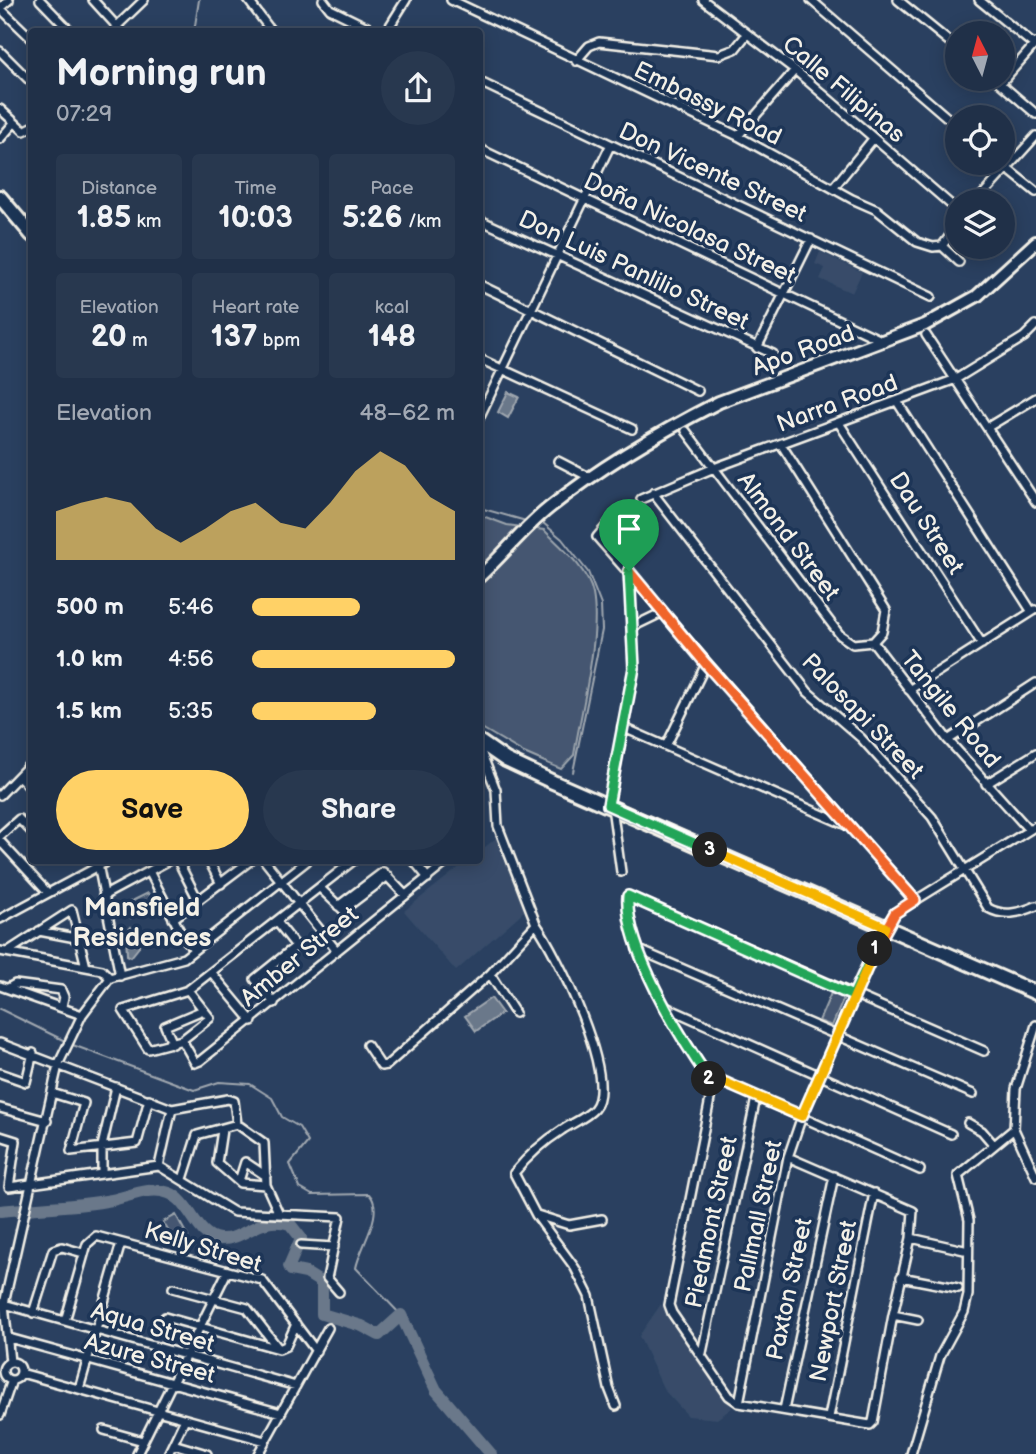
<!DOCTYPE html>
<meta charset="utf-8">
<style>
:root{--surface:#203048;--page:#28384f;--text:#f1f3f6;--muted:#a2a9b4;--line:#3d4b60;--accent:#ffd166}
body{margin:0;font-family:"Balsamiq Sans",sans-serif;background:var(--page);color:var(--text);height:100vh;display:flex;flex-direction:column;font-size:26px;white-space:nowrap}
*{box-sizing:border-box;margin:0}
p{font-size:23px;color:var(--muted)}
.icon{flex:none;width:38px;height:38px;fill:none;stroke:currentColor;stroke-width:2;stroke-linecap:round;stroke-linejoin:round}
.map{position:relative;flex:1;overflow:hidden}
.panel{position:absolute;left:28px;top:28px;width:455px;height:836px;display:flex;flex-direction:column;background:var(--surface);border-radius:7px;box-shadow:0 4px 18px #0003,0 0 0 2px var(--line)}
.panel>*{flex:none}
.needle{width:46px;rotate:354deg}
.tools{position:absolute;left:945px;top:21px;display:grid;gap:14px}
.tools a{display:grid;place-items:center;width:70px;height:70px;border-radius:50%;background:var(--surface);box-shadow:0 4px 18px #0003,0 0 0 2px var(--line);font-size:35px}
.pin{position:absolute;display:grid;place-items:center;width:60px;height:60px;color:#fff;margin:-72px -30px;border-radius:50% 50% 50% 0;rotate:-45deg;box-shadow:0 0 7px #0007}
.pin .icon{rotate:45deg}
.km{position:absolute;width:35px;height:35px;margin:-18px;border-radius:50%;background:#222;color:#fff;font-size:19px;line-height:35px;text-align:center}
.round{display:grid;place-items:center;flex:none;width:74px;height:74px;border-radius:37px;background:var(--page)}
.overview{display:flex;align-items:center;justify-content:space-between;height:119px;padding:0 28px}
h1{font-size:38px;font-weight:700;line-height:52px}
.metrics{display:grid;grid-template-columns:repeat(3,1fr);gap:10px;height:119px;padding:7px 28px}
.metrics div{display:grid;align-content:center;border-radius:7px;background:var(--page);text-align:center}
.metrics b{font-size:30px;font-weight:700}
.metrics small{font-size:19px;font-weight:400}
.metrics p{font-size:19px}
.chart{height:196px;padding:14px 28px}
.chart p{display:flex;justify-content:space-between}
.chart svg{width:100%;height:126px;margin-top:7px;fill:var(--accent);opacity:.7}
.cta{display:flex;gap:14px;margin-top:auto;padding:14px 28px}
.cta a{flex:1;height:80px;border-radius:42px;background:var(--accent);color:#111;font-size:28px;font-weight:700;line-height:80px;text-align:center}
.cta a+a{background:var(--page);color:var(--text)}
ul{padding:0 28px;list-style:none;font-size:23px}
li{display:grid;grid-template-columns:112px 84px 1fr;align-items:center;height:52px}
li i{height:18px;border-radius:9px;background:var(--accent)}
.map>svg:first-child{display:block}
.built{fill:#374c69}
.green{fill:#445771;stroke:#9ca4ac;stroke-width:2}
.water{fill:#6a788a;stroke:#a1a8b0;stroke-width:2}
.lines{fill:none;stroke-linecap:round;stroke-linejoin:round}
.stream{stroke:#a1a8b0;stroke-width:2}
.river{stroke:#6a788a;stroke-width:12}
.street-casing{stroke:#f4f1e8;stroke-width:12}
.secondary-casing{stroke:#f4f1e8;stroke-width:16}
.primary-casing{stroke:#f4f1e8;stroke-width:18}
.street{stroke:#1d3557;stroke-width:7}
.secondary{stroke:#1d3557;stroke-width:10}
.primary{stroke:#1d3557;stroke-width:12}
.split-1-casing{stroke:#fff;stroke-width:14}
.split-2-casing{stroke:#fff;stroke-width:14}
.split-3-casing{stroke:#fff;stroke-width:14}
.split-4-casing{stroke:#fff;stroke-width:14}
.split-1{stroke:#f0652b;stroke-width:9}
.split-2{stroke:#22a559;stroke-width:9}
.split-3{stroke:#f5b400;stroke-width:9}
.split-4{stroke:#22a559;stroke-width:9}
.labels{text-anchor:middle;stroke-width:7;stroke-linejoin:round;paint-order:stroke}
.street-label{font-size:24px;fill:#f4f1e8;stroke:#1d3557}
.neighbourhood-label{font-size:26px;font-weight:bold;fill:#f4f1e8;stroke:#1d3557}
</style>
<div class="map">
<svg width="1036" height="1454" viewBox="0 0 1036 1454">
<rect width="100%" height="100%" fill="#2a4060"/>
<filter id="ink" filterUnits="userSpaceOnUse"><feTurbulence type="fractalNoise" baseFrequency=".0143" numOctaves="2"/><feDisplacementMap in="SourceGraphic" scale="14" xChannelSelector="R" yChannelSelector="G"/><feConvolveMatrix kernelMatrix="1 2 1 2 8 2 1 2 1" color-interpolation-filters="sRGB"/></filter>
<g filter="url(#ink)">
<!-- built -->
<path class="built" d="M820 252 862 272 852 293 820 279 825 268 815 264Z
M500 835 531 905 456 971 404 911 467 861H480V851Z
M661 1304 732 1408 717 1419 688 1416 664 1390 639 1336Z"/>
<!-- green -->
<path class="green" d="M480 515 507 525 544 530C561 547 588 569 593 594 601 636 581 711 574 755L561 769 524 753 480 727Z
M148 893 155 906 131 918 124 905Z
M831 993 844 998 832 1026 819 1021Z
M176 1215 188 1237 176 1244 163 1222Z"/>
<!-- water -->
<path class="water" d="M508 392 519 397 508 418 498 412Z
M131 927 139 935V947L131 957 127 955 126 933Z
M491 998 502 1013 476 1031 465 1016Z"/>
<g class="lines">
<!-- stream -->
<path class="stream" d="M194 32 199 0
M480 508 526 521
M542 522 562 539 588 572 601 605 602 630 573 772
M0 1009 65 1041
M70 1044 194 1090 219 1082 250 1084 272 1098 282 1117 299 1127 308 1142 290 1164 300 1188 312 1195 369 1194C386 1212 360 1246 356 1268L401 1315"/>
<!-- river -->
<path class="river" d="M0 1211C37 1207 76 1207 112 1200 131 1196 150 1186 169 1193 191 1201 195 1236 219 1239 245 1241 258 1214 290 1224L301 1238 289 1266 291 1270 306 1273 322 1283V1314L362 1326 379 1335 401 1315 436 1390 491 1454"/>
<defs>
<path id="street" d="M40 0 71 32
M93 0 122 32
M248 0 272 32
M323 0 330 9 377 32
M451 0 738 136 852 199 877 210 917 242 933 247 942 246
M703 0 795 70 957 210
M811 0 957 126
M898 0 957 48
M979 0 1034 45
M0 8 32 39
M0 8 9 0
M117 26 144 0
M386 32 406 0
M0 51 32 83
M576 61 589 46 599 42 719 55 735 49 747 34
M995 79 1036 114
M480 82 931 297
M1001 83 1036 43
M0 109 24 131 32 127
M738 136 795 70
M0 139 14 123
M480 149 885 342
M1000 163 1036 192
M834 187 873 139
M977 201 1036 136
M480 220 773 354
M942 246 957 226
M942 246 959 262
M480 285 698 391
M926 335 1036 502
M757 348 811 239
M480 359 632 429
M898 403 1032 612
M480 416 610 146
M839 423 982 644
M988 427 1036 398
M686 431 840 635 853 644 873 642
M781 444 886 610 882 632 873 642
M558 461 591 478
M653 493 808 692 861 738 932 817 988 908C1004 917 1020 913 1036 906
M641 499 714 468 956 379 1024 337 1036 325
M616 515 597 537 915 900
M632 627 663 612
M873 642 948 740 1029 830
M909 690 1035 610
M622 727 846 825
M948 740 1036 683
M666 746 706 664
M480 749 496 790 498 826 536 924 490 974 515 1013
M19 776 32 790
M986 784 1036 753
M0 795 32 762
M609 805 634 668 629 571
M612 807 621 872
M0 836 19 819 32 832
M0 841 48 893
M93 861 99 869 120 976
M178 861 198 900
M209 861 221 884
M265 861 336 950
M414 861 428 878
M150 873 182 935 194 949
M320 888 343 910 388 876
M103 896 168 861
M338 906 383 872 405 895
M0 919 108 861
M173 919 250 861
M536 924C556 952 620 1080 594 1109 586 1118 572 1123 562 1130 543 1142 528 1156 514 1173L536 1215 575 1268 589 1296 609 1388 616 1406
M39 931 81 939
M637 949 973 1094
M0 951 102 970 110 978
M7 952 72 910 86 967
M212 973 252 1021
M0 986 82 1015
M8 988 15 984 61 990 64 997 62 1006
M188 990 210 1018 182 1040 148 1049 123 1010 188 990 353 861
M274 1003 255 979 296 946 277 922
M668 1008 951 1134
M1036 1025 1016 1089 1014 1129 1036 1177
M182 1040 195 1063 200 1061 448 861
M0 1043 172 1109 228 1099 234 1101 237 1124 264 1143 266 1185 279 1214
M173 1044 165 1026 203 1010
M367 1045 381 1066 387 1065 490 974
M0 1073 26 1082 33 1053
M713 1084 669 1305 672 1313 729 1396 739 1403 870 1425 873 1422 893 1315 911 1238 913 1211 788 1157
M713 1084C683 1041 624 948 628 896L984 1051
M713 1084 721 1081 920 1170
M52 1093 84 1103 71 1151 137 1143 149 1099
M0 1108 47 1121
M968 1123 982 1131 994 1145
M222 1130 217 1163 240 1183 266 1185
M0 1136 16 1141 9 1187 159 1166 234 1212 340 1217 327 1278 339 1292
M159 1166 172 1109
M102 1174V1146L116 1087
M183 1179 197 1135 237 1124
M239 1181 245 1162 266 1176
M537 1215 569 1225 602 1219
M911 1238 964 1250
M301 1245 334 1247
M901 1277 958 1288
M173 1288 247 1308 278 1348
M4 1304 296 1386
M33 1313 53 1250 62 1247 83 1253
M893 1315 918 1320
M165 1317 279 1349 286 1346 296 1324
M65 1321 87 1244 96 1236 262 1280 316 1351
M9 1338 281 1413
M702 1353 756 1098
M3 1371a9 9 0 1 1 18 0a9 9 0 1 1-18 0Z
M10 1362 4 1304 58 1065 82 1015 110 978 184 958 307 861
M21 1373 265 1441
M79 1389 121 1243
M739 1403 788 1157 802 1116 885 927 895 913 1036 826
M784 1410 834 1176
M0 1415 12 1380
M829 1417 874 1193
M104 1430 143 1441
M173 1444 207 1454
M137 1454 227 1272
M168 1454 185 1419
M258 1454 328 1328
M911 1454 940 1356 964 1312 968 1295 969 1220 958 1175 1014 1129"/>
<path id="secondary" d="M480 576C503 555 524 528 549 508 599 468 662 431 719 402L925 325 977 296 1036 242"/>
<path id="primary" d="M0 197 32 235
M480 742 506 760 553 782 1036 993"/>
</defs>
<!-- street casing -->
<use href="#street" class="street-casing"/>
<!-- secondary casing -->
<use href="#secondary" class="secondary-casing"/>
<!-- primary casing -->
<use href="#primary" class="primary-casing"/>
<!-- street -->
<use href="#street" class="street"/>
<!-- secondary -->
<use href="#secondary" class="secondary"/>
<!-- primary -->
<use href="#primary" class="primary"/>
</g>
</g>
<g class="lines" filter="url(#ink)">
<defs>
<path id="split-1" d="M629 571 706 664 915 900 895 913 875 949"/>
<path id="split-2" d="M709 1079C680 1037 624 946 628 896L853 996 875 949"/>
<path id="split-3" d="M709 1079 713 1084 721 1081 802 1116 885 927 710 850"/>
<path id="split-4" d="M629 571 634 668 608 805 710 850"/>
</defs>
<!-- split-1 casing -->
<use href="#split-1" class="split-1-casing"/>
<!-- split-2 casing -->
<use href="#split-2" class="split-2-casing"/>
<!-- split-3 casing -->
<use href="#split-3" class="split-3-casing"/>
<!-- split-4 casing -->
<use href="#split-4" class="split-4-casing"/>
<!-- split-1 -->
<use href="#split-1" class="split-1"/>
<!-- split-2 -->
<use href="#split-2" class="split-2"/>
<!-- split-3 -->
<use href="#split-3" class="split-3"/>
<!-- split-4 -->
<use href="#split-4" class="split-4"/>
</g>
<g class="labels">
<!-- street labels -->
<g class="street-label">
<text transform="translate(844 89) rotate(40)" y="8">Calle Filipinas</text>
<text transform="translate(708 103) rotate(26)" y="8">Embassy Road</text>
<text transform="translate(713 172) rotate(25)" y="8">Don Vicente Street</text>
<text transform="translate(690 228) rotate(25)" y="8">Doña Nicolasa Street</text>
<text transform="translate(634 270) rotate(25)" y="8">Don Luis Panlilio Street</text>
<text transform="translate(803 350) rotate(-20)" y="8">Apo Road</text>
<text transform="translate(837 403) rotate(-20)" y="8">Narra Road</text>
<text transform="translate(927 523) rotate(57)" y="8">Dau Street</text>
<text transform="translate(789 536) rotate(53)" y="8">Almond Street</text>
<text transform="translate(951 709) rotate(51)" y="8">Tangile Road</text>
<text transform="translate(863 716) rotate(46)" y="8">Palosapi Street</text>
<text transform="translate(299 956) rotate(-39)" y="8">Amber Street</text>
<text transform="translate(758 1216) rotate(-78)" y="8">Pallmall Street</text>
<text transform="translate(711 1222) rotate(-78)" y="8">Piedmont Street</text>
<text transform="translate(203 1247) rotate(17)" y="8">Kelly Street</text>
<text transform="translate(789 1289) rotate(-78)" y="8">Paxton Street</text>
<text transform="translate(833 1301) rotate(-79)" y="8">Newport Street</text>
<text transform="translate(153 1327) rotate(16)" y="8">Aqua Street</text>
<text transform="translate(150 1358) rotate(15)" y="8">Azure Street</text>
</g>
<!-- neighbourhood labels -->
<g class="neighbourhood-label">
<text x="142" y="916">Mansfield<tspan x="142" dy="30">Residences</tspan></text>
</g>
</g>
</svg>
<div class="tools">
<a><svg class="needle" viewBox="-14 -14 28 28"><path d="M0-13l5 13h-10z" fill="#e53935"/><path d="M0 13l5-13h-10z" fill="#a2a9b4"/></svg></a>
<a><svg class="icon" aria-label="locate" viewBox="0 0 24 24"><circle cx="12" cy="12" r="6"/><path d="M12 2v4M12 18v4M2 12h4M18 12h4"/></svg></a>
<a><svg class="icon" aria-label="layers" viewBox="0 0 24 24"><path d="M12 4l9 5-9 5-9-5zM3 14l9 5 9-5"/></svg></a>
</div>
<div class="pin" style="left:629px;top:571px;background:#1e9e55"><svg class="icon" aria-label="arrive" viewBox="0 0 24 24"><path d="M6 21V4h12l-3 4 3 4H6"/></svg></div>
<b class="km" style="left:875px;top:949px">1</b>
<b class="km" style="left:709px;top:1079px">2</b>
<b class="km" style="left:710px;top:850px">3</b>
<section class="panel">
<div class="overview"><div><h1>Morning run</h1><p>07:29</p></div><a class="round"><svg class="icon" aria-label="share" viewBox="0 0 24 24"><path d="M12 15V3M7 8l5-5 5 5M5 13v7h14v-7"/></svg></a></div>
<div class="metrics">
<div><p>Distance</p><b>1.85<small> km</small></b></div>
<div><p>Time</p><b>10:03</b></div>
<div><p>Pace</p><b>5:26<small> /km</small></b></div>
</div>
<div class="metrics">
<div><p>Elevation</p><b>20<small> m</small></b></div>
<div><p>Heart rate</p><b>137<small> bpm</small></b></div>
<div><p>kcal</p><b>148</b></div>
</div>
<div class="chart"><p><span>Elevation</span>48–62 m</p>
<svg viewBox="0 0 160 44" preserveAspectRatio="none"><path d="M0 44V27L10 24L20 22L30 24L40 33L50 38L60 33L70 27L80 24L90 31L100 33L110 24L120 13L130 6L140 11L150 22L160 27V44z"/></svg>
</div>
<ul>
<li><b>500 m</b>5:46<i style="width:53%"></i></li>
<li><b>1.0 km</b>4:56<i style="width:100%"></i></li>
<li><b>1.5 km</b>5:35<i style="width:61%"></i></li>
</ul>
<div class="cta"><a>Save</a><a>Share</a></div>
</section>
</div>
